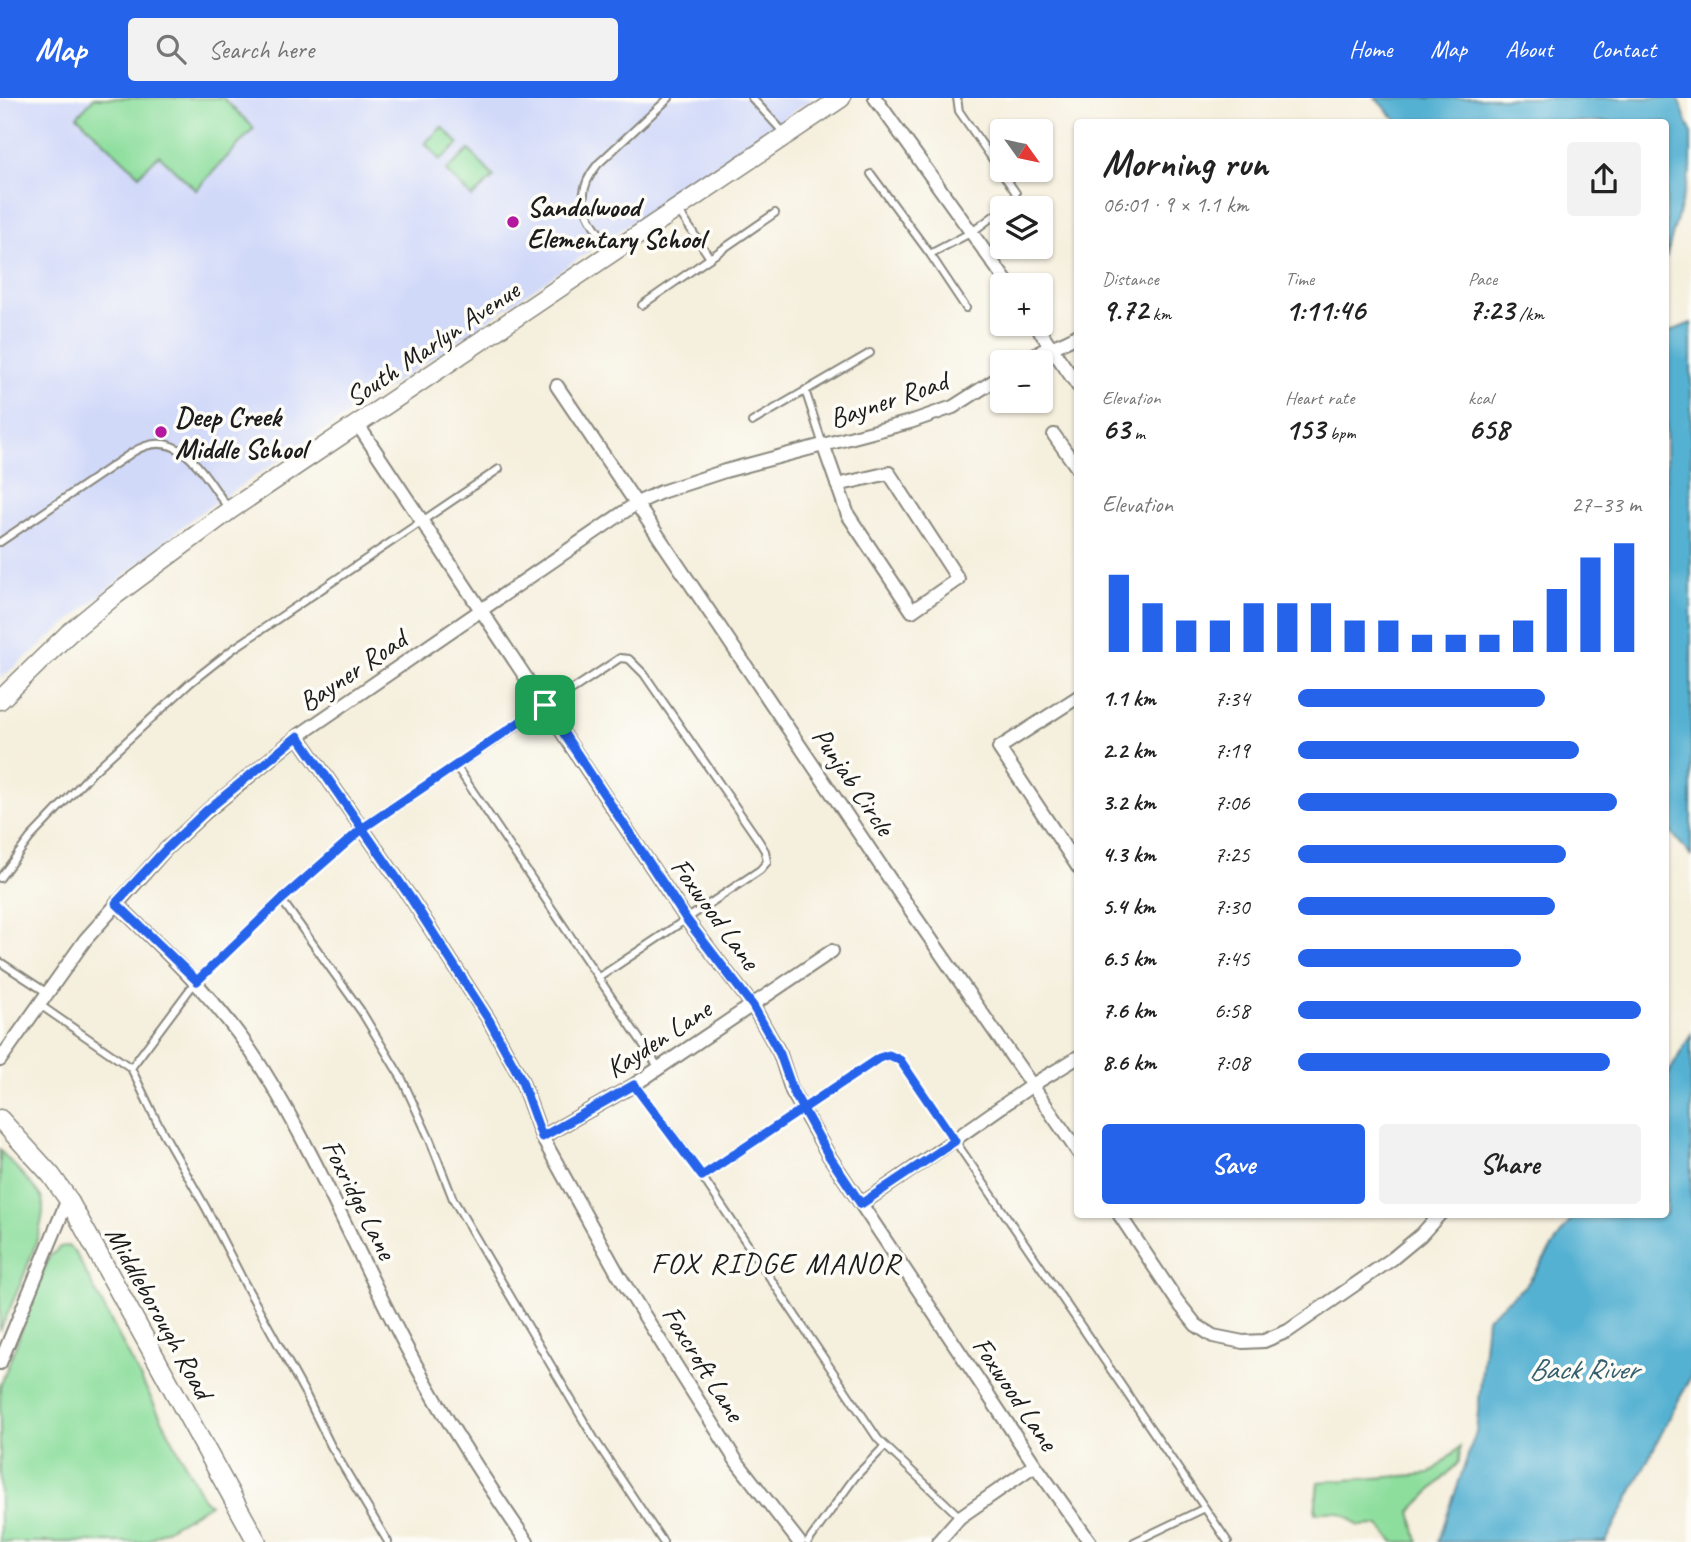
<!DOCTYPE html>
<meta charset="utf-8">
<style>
:root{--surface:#fff;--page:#f2f2f2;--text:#222;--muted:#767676;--accent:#2563eb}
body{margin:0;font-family:Caveat,sans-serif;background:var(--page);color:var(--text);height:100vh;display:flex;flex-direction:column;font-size:26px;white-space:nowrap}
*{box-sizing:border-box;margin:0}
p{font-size:23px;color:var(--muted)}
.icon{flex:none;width:38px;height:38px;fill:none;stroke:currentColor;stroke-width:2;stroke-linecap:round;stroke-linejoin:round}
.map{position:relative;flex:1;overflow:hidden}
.sheet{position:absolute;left:1074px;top:21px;width:595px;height:1099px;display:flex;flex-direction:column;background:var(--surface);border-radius:7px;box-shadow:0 2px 5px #0004}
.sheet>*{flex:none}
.needle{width:46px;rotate:123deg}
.buttons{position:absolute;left:990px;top:21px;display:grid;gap:14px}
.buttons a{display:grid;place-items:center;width:63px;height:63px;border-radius:7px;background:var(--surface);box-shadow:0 2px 5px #0004;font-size:35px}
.pin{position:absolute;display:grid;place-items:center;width:60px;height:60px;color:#fff;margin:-30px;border-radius:14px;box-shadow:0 4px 10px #0006}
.round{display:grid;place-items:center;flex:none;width:74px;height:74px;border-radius:7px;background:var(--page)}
.headline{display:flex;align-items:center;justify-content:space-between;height:119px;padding:0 28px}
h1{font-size:38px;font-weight:800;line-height:52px}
.metrics{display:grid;grid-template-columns:repeat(3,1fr);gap:10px;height:119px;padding:7px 28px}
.metrics div{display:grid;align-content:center}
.metrics b{font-size:30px;font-weight:800}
.metrics small{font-size:19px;font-weight:400}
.metrics p{font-size:19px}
.chart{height:196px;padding:14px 28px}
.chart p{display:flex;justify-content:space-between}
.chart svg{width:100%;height:126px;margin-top:7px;stroke:var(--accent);stroke-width:6}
.cta{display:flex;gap:14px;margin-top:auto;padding:14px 28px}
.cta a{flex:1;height:80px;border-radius:7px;background:var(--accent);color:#fff;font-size:28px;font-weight:800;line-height:80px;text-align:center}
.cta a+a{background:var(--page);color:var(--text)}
ul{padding:0 28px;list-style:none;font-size:23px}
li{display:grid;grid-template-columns:112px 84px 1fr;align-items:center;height:52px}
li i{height:18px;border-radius:9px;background:var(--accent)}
header{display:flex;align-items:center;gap:42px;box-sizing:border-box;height:98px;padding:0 35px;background:var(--accent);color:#fff}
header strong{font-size:33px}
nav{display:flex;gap:38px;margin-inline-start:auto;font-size:24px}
.search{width:490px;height:63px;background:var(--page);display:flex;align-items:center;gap:18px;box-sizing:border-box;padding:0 24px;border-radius:7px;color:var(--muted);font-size:26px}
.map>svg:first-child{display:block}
.built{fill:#d1d9f9}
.green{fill:#8dde9d;stroke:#547d5c;stroke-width:2}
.water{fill:#54b1d2;stroke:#386677;stroke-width:2}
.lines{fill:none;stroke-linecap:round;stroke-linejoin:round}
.lane-casing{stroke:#88867c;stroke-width:10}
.street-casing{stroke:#88867c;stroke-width:16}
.secondary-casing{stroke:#88867c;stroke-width:21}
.lane{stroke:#fff;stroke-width:6}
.street{stroke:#fff;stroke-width:12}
.secondary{stroke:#fff;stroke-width:18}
.route-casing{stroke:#fff;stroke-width:14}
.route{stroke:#2563eb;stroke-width:9}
.poi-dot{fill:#b5179e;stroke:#fdfcf7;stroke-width:2.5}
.labels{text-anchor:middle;stroke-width:7;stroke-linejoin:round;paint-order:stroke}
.poi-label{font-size:28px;font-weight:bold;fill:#1c1c1c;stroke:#fdfcf7;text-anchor:start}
.street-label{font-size:28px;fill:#1c1c1c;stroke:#fdfcf7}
.neighbourhood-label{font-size:30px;letter-spacing:2px;fill:#1c1c1c;stroke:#fdfcf7}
.water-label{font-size:30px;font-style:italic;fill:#355f6e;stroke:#fdfcf7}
</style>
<header>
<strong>Map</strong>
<div class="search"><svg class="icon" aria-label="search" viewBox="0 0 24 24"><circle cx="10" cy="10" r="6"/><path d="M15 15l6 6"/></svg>Search here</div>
<nav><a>Home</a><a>Map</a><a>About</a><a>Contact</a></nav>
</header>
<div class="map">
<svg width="1691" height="1444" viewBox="0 0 1691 1444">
<rect width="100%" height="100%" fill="#fdfcf7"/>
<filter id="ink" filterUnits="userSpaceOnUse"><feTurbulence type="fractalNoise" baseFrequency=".0143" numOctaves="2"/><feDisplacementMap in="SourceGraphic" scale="14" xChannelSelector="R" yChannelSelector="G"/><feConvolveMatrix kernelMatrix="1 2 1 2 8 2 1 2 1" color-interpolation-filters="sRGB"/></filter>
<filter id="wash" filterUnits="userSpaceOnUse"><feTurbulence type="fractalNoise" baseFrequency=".00686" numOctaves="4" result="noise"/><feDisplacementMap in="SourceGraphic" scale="28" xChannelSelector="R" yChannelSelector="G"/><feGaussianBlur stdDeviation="1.57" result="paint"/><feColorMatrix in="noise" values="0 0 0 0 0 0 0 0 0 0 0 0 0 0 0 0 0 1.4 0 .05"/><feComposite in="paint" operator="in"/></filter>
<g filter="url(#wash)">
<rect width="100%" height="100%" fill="#f5efdd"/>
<!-- built -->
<path class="built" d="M0 0H814L450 248 194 419 0 581Z"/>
<!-- green -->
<path class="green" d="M94 0H223L254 30 196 92 159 57 139 77 77 18Z
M442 29 459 46 440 62 425 45Z
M469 52 494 79 472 99 446 73Z
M0 1052C8 1062 39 1092 42 1101 50 1126 11 1207 0 1233Z
M68 1148 75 1154 204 1402 210 1406 145 1444H0V1289L49 1159 60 1149Z
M1460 1349 1459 1364 1411 1413 1418 1444H1394L1378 1427 1359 1428C1342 1413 1337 1412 1315 1415L1318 1384 1430 1376Z"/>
<!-- water -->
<path class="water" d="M1375 0H1678L1691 34V70L1666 160V24H1398Z
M1691 225V758L1666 728V235Z
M1691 936V1278L1606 1444H1438L1476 1334 1487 1220 1527 1186 1574 1117 1666 1116V980Z"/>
</g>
<g filter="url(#ink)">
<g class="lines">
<defs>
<path id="lane" d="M752 0 785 36
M957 0 959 13 1016 95 1012 103 1003 110
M871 76 930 156 966 210
M678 112 710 160
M612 154C591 122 568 102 598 66L669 0
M930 156 972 134 1003 111
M642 207 775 115
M805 292 823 347
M752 324 870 255
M0 444 133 354C180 325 205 379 229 411
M456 668 659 970
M0 780 30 740 92 675 190 585 233 551 499 371
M281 801 361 913 402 981 430 1042 453 1101 595 1342 663 1444
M0 864 46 894
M40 907 131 970
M634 987 683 1050 878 1341 960 1419
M702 1078 879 960 889 957 900 962 1228 1444
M388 1444 331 1348 305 1295 246 1188 206 1110 157 1024 131 970 196 883 281 801 363 730 620 560 629 561 644 576 759 743 765 753 767 764 760 772 598 880
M808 1444 855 1379 884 1349
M1134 1444 1205 1410"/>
<path id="street" d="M875 0 1009 187
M1035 226 1078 288
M1021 264C1039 251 1060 249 1078 237
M557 288 912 814 1078 1054
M358 327 687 822 753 908 780 956 792 993 829 1058 1035 1367 1090 1444
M1054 337 1078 371
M824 349 848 417 912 513 958 481 889 375 837 387
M1078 599 999 650 1078 769
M298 638 412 802 489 922 521 981 542 1039 618 1176 737 1364 799 1444
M116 805C169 857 220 904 260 967 316 1056 356 1153 404 1245 440 1314 483 1380 527 1444
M0 962 85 842 166 751 207 713 298 638 637 405 661 394 725 373 910 324 953 309 1003 277
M542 1039 634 987 832 853
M861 1106C918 1068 972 1029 1028 990 1044 979 1062 970 1078 959
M1119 1116 1177 1203 1196 1227 1213 1238 1243 1244 1264 1243 1288 1233 1392 1161 1421 1137 1440 1116
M0 1265 68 1101
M938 1444 960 1419 1035 1367"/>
<path id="secondary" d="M0 602 68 536 114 498 230 412 841 0
M0 1021 51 1077 68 1101 257 1444"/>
</defs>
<!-- lane casing -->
<use href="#lane" class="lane-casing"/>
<!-- street casing -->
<use href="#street" class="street-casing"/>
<!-- secondary casing -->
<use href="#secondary" class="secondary-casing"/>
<!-- lane -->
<use href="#lane" class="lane"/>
<!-- street -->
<use href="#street" class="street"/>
<!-- secondary -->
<use href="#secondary" class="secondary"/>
</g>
</g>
<g class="lines" filter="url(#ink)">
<defs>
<path id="route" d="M545 607 363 730 281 802 197 883 116 805 166 751 206 713 298 638 412 802 489 922 521 981 542 1039 634 987 702 1078 879 960 889 957 900 962 955 1043 861 1106 829 1058 793 993 780 956 753 908 687 822 545 607"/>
</defs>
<!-- route casing -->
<use href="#route" class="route-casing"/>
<!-- route -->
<use href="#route" class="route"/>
</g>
<!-- markers -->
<g class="poi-dot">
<circle cx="513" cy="124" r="7"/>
<circle cx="161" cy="334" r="7"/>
</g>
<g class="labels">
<!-- poi labels -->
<g class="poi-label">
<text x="527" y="118">Sandalwood<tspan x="527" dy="32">Elementary School</tspan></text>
<text x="175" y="328">Deep Creek<tspan x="175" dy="32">Middle School</tspan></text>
</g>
<!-- street labels -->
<g class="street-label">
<text transform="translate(432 245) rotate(-34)" y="10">South Marlyn Avenue</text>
<text transform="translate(888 301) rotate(-19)" y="10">Bayner Road</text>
<text transform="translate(352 572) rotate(-34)" y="10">Bayner Road</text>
<text transform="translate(854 683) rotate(56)" y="10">Punjab Circle</text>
<text transform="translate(716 815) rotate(54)" y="10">Foxwood Lane</text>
<text transform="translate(658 940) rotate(-33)" y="10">Kayden Lane</text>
<text transform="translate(360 1101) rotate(63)" y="10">Foxridge Lane</text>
<text transform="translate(160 1214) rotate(61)" y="10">Middleborough Road</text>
<text transform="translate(704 1265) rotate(58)" y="10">Foxcroft Lane</text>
<text transform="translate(1016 1295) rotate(56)" y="10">Foxwood Lane</text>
</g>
<!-- neighbourhood labels -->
<g class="neighbourhood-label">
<text x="776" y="1175">FOX RIDGE MANOR</text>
</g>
<!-- water labels -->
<g class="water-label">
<text x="1583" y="1281">Back River</text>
</g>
</g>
</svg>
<div class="buttons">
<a><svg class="needle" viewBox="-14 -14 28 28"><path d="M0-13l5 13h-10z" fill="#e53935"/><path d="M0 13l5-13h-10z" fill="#767676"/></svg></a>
<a><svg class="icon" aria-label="layers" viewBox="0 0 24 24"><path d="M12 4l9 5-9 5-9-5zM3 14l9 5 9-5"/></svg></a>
<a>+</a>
<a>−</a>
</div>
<div class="pin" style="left:545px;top:607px;background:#1e9e55"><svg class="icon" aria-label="arrive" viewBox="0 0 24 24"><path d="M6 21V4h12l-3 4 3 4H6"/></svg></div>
<section class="sheet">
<div class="headline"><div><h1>Morning run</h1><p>06:01 · 9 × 1.1 km</p></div><a class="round"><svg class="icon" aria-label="share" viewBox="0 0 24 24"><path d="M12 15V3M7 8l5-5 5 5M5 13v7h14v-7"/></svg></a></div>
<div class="metrics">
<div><p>Distance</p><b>9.72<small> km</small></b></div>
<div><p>Time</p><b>1:11:46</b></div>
<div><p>Pace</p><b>7:23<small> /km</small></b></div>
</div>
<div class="metrics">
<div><p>Elevation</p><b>63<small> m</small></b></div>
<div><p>Heart rate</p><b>153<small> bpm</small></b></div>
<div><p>kcal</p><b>658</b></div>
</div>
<div class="chart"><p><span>Elevation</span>27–33 m</p>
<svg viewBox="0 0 160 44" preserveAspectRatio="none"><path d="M5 44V17M15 44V27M25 44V33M35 44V33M45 44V27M55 44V27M65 44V27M75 44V33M85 44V33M95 44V38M105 44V38M115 44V38M125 44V33M135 44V22M145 44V11M155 44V6"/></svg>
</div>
<ul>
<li><b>1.1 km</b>7:34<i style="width:72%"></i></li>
<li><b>2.2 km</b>7:19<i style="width:82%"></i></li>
<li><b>3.2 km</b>7:06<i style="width:93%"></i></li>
<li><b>4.3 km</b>7:25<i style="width:78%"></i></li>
<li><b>5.4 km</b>7:30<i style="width:75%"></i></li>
<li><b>6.5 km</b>7:45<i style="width:65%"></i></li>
<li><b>7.6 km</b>6:58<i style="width:100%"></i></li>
<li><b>8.6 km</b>7:08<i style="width:91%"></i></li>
</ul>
<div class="cta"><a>Save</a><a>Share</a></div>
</section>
</div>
